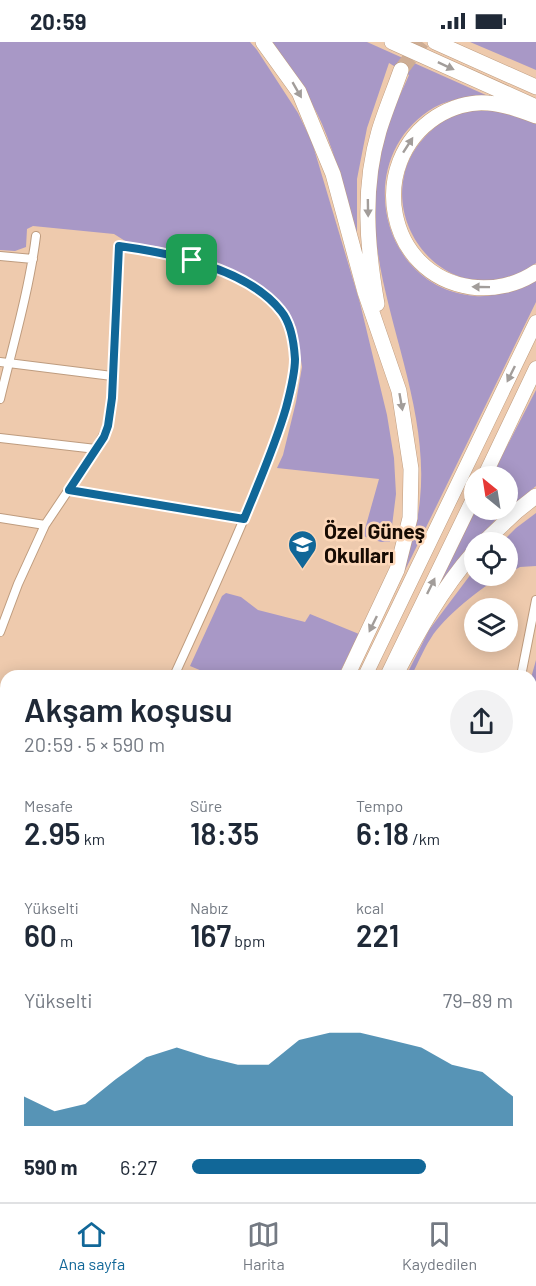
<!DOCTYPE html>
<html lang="tr">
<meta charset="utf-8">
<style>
:root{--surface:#fff;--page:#f2f2f3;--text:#1f2937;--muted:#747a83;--line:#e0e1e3;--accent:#116798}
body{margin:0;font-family:Barlow,sans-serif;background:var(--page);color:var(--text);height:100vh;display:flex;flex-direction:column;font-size:22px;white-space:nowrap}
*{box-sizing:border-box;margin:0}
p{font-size:20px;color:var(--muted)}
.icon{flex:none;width:33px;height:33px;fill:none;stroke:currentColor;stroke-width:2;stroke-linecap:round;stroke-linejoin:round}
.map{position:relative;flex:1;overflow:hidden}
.sheet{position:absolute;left:0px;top:628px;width:537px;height:532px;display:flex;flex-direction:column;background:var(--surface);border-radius:18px 18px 0 0;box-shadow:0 3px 15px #0003}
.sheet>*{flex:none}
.needle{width:39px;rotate:330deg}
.tools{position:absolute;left:464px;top:424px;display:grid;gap:12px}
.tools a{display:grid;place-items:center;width:54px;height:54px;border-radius:50%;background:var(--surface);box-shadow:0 3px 15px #0003;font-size:30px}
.pin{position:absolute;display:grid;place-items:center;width:51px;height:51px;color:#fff;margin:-26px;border-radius:12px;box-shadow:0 3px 9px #0006}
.round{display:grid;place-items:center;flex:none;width:63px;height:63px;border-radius:32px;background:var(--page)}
.headline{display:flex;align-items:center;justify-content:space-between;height:102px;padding:0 24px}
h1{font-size:33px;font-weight:600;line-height:45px}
.stats{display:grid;grid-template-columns:repeat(3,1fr);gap:9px;height:102px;padding:6px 24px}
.stats div{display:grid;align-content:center}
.stats b{font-size:30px;font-weight:600}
.stats small{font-size:16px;font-weight:400}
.stats p{font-size:16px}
.chart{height:168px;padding:12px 24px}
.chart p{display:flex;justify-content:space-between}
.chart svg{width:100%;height:108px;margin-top:6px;fill:var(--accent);opacity:.7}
ul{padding:0 24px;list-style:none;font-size:20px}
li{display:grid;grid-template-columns:96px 72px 1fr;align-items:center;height:45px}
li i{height:15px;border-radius:8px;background:var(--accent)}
.status{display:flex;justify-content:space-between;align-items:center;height:42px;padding:0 30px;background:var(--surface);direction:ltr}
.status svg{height:16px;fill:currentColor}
.menu{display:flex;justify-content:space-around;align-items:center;height:84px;border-top:2px solid var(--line);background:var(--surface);font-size:16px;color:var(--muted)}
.menu a{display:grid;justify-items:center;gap:3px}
.menu .on{color:var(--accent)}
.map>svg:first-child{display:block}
.grass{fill:#a898c6}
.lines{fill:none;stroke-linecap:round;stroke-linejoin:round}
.motorway-tunnel{stroke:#cead94;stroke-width:15;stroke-dasharray:15 8;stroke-linecap:butt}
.minor-casing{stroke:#be9c7f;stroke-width:10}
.trunk-casing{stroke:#be9c7f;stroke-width:15}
.motorway-casing{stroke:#be9c7f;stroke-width:16}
.minor{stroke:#fff;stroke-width:8}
.trunk{stroke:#fff;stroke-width:14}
.motorway{stroke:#fff;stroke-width:15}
.oneway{fill:#a29d9a}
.route-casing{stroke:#fff;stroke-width:12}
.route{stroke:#116798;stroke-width:8}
.labels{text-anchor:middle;stroke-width:5;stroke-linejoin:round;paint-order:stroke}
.poi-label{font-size:21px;font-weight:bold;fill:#170b03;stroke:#fcd7b9;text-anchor:start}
</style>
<div class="status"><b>20:59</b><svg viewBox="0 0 49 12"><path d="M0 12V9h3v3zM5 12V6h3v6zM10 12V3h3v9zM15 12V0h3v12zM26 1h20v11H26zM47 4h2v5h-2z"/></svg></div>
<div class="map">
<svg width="536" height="1160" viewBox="0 0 536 1160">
<rect width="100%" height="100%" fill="#eecaad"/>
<!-- grass -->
<path class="grass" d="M0 0H250L257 8 298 71 312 100 360 261 387 373 394 416 396 452 390 500H381L363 494 379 437 277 426 283 413 296 360 302 325 296 285 277 257 262 246 240 233 183 210 155 204 130 202 114 192 33 184 27 187 26 205 15 209 0 208Z
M270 0H367L488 54C470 55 452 56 435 65 351 113 378 246 475 254 497 256 517 245 536 236V260L393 553C406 522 417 490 420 457 430 359 376 265 374 169 373 140 379 110 387 83 393 66 402 50 409 33L389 21 367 86 357 137V192C346 155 337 117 322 82 309 52 289 26 270 0Z
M470 0H536V28Z
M478 68 498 69 536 81V221C524 232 510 236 494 238 438 246 392 188 404 134 409 108 431 84 455 72 462 69 470 69 478 68Z
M536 348V444L507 468V435H491Z
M474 468H507L496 477 476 501H474V504L434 552Z
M536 471V524L520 525 507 532V501H501L516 486Z
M474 528V534H503C482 544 443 576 431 596 423 608 418 622 411 634H406L429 588Z
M226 551 241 555 258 568 305 580 310 572 359 592 338 634H214L190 624 222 554Z
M536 618V799L531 798V636Z
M531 813 536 814V1048L531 1053Z
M0 993H6V1065H0Z
M536 1112V1160H502L505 1155H531V1117Z
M222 1155H267L276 1160H212L215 1156Z
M319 1155H483L480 1160H316Z"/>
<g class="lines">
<!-- motorway-tunnel -->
<path class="motorway-tunnel" d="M401 28 422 0"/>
<defs>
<path id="minor" d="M0 214 33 217
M0 320 112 334
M0 357C13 303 29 249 36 194
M0 396 96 407
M70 448 244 477
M0 476 45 483
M0 590 18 542 45 483 96 407 108 384 112 356 119 204C171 211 245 225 281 269 291 281 294 301 295 316 296 352 272 409 258 443 232 507 203 571 174 634
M521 634 536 558
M0 710 6 712
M531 806 536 807
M0 929 6 920
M0 1068 6 1069
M531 1084 536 1075
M490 1160 492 1155"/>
<path id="trunk" d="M484 435 536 326
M365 634 536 280
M387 634 474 455
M120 1160 121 1155
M137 1160 139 1155"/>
<path id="motorway" d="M263 0 299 50 333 132 365 250 399 349 411 427 410 476 397 528 347 634
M392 0 532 63
M435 0 536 45
M536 74C520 68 504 62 488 61 470 59 450 66 436 75 366 121 386 233 471 245 493 248 517 243 536 230
M377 262C367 205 362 146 379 89 385 69 394 48 401 28
M483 501 517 469 536 454
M395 634C418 590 441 548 474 510"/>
</defs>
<!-- minor casing -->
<use href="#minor" class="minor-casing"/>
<!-- trunk casing -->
<use href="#trunk" class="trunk-casing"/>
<!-- motorway casing -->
<use href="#motorway" class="motorway-casing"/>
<!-- minor -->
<use href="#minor" class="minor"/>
<!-- trunk -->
<use href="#trunk" class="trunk"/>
<!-- motorway -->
<use href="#motorway" class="motorway"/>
</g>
<!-- one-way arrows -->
<defs><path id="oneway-solid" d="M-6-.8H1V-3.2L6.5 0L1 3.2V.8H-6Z" transform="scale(1.5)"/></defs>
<g class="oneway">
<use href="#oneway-solid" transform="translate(446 24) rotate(25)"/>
<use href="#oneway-solid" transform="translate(297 48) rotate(60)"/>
<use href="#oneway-solid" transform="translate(408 103) rotate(-57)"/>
<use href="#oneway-solid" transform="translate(368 166) rotate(89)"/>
<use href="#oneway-solid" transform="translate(481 245) rotate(-179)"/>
<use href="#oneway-solid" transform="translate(511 332) rotate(116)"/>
<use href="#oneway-solid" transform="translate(401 360) rotate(80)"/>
<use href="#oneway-solid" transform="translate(431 544) rotate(-64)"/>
<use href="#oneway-solid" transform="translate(373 582) rotate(116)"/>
</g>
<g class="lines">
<defs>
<path id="route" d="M119 204C170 211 247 226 281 269 291 281 294 301 295 317 295 332 290 351 286 366 275 404 259 440 244 477L69 448 104 395 108 384 112 356Z"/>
</defs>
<!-- route casing -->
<use href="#route" class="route-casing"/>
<!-- route -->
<use href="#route" class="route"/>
</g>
<!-- icons -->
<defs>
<symbol id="school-pin" viewBox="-11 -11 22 30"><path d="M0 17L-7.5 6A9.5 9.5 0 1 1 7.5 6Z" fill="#116798" stroke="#fcd7b9"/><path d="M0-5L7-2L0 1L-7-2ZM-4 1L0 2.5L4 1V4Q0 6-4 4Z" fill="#fff"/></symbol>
</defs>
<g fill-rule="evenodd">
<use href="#school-pin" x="286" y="486" width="33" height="45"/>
</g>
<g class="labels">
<!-- poi labels -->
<g class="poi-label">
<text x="324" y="497">Özel Güneş<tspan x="324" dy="24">Okulları</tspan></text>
</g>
</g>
</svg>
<div class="tools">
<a><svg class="needle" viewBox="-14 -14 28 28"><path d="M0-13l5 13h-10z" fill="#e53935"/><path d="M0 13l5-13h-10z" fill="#747a83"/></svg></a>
<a><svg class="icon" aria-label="locate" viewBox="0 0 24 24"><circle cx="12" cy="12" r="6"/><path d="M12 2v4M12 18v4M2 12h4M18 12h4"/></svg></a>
<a><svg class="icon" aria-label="layers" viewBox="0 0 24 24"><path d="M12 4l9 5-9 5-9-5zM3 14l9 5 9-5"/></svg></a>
</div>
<div class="pin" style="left:192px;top:218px;background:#1e9e55"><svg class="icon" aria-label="arrive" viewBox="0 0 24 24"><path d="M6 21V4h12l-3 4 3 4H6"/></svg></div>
<section class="sheet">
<div class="headline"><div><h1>Akşam koşusu</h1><p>20:59 · 5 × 590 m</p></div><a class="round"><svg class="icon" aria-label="share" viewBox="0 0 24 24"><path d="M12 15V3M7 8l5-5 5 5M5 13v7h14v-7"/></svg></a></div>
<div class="stats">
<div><p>Mesafe</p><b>2.95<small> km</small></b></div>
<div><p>Süre</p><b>18:35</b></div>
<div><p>Tempo</p><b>6:18<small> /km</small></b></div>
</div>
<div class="stats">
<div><p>Yükselti</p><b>60<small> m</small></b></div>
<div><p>Nabız</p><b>167<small> bpm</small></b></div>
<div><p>kcal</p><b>221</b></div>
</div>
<div class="chart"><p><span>Yükselti</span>79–89 m</p>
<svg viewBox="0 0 160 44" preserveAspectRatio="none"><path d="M0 44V32L10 38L20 35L30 25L40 16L50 12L60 16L70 19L80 19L90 9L100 6L110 6L120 9L130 12L140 19L150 22L160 32V44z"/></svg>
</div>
<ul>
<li><b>590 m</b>6:27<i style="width:73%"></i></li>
</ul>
</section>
</div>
<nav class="menu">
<a class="on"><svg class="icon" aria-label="home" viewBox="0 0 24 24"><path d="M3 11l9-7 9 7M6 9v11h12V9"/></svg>Ana sayfa</a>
<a><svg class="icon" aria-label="map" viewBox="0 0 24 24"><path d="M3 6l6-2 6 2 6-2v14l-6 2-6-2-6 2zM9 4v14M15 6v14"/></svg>Harita</a>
<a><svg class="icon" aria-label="saved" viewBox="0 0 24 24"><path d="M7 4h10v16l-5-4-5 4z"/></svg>Kaydedilen</a>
</nav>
